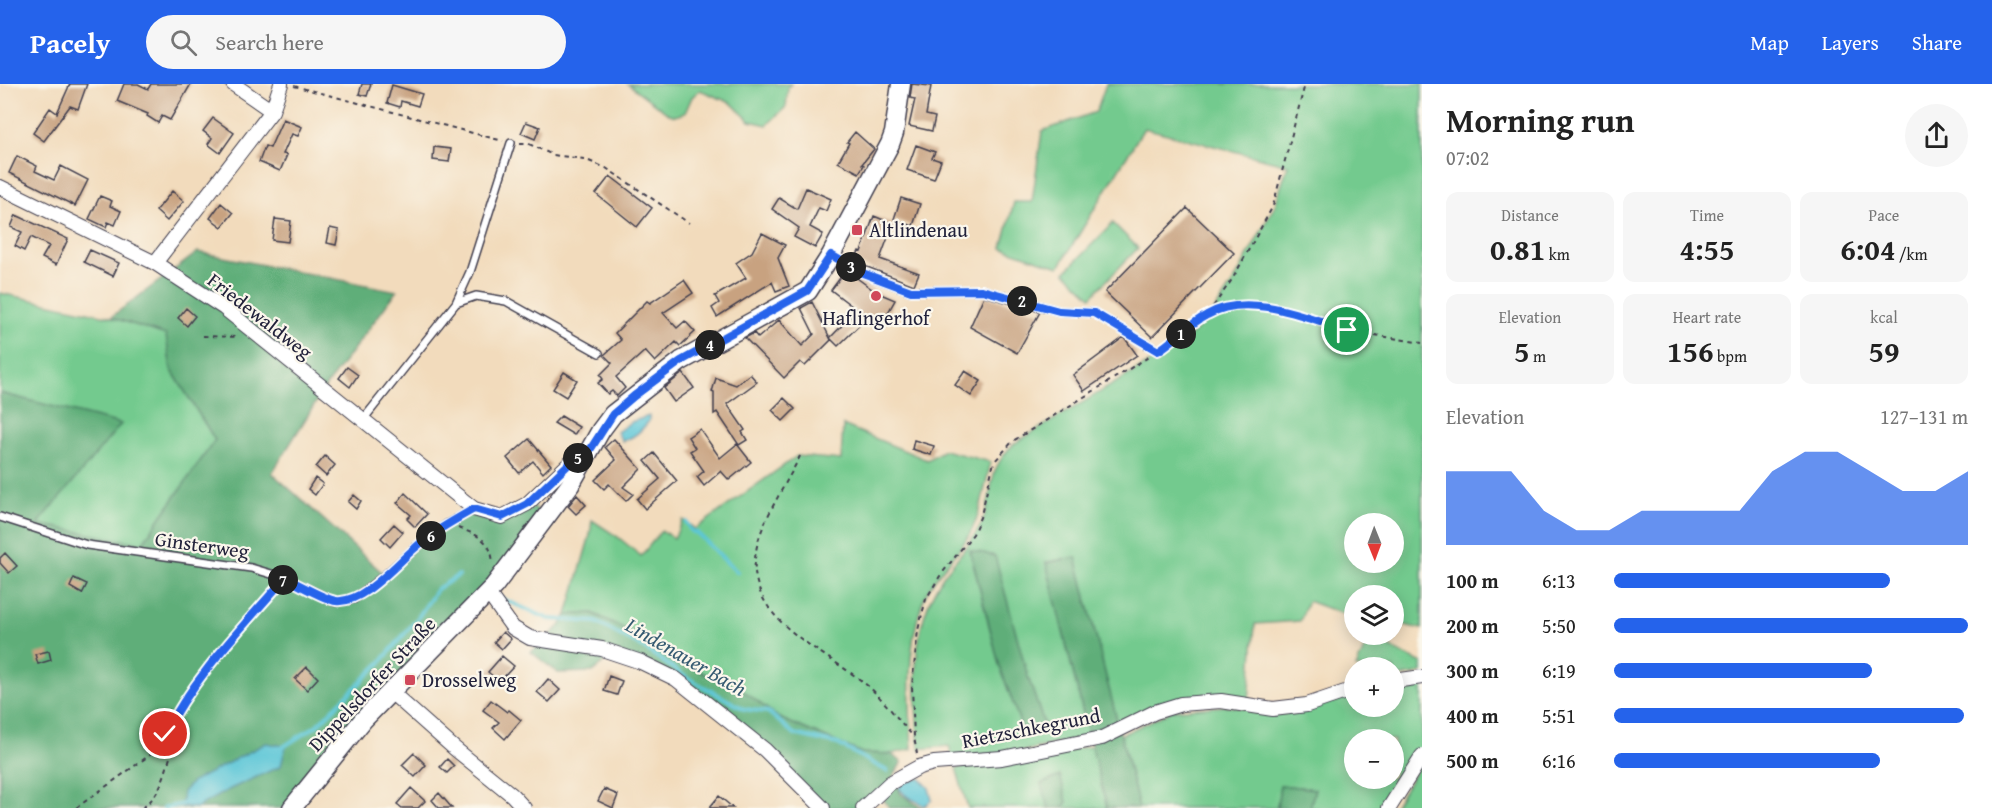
<!DOCTYPE html>
<meta charset="utf-8">
<style>
:root{--surface:#fff;--page:#f6f6f6;--text:#222;--muted:#767676;--accent:#2563eb}
body{margin:0;font-family:"Gentium Book Plus",serif;background:var(--page);color:var(--text);height:100vh;display:flex;flex-direction:column;font-size:22px;white-space:nowrap}
*{box-sizing:border-box;margin:0}
p{font-size:20px;color:var(--muted)}
.icon{flex:none;width:33px;height:33px;fill:none;stroke:currentColor;stroke-width:2;stroke-linecap:round;stroke-linejoin:round}
.map{position:relative;flex:1;overflow:hidden}
.side{display:flex;flex-direction:column;background:var(--surface);width:570px}
.side>*{flex:none}
.needle{width:39px;rotate:179deg}
.tools{position:absolute;left:1344px;top:429px;display:grid;gap:12px}
.tools a{display:grid;place-items:center;width:60px;height:60px;border-radius:50%;background:var(--surface);box-shadow:0 3px 15px #0003;font-size:30px}
.pin{position:absolute;display:grid;place-items:center;width:51px;height:51px;color:#fff;margin:-26px;border:3px solid #fff;border-radius:50%;box-shadow:0 2px 6px #0007}
.km{position:absolute;width:30px;height:30px;margin:-15px;border-radius:50%;background:#222;color:#fff;font-size:16px;line-height:30px;text-align:center}
.round{display:grid;place-items:center;flex:none;width:63px;height:63px;border-radius:32px;background:var(--page)}
.overview{display:flex;align-items:center;justify-content:space-between;height:102px;padding:0 24px}
h1{font-size:33px;font-weight:800;line-height:45px}
.metrics{display:grid;grid-template-columns:repeat(3,1fr);gap:9px;height:102px;padding:6px 24px}
.metrics div{display:grid;align-content:center;border-radius:12px;background:var(--page);text-align:center}
.metrics b{font-size:30px;font-weight:800}
.metrics small{font-size:16px;font-weight:400}
.metrics p{font-size:16px}
.chart{height:168px;padding:12px 24px}
.chart p{display:flex;justify-content:space-between}
.chart svg{width:100%;height:108px;margin-top:6px;fill:var(--accent);opacity:.7}
ul{padding:0 24px;list-style:none;font-size:20px}
li{display:grid;grid-template-columns:96px 72px 1fr;align-items:center;height:45px}
li i{height:15px;border-radius:8px;background:var(--accent)}
header{display:flex;align-items:center;gap:36px;box-sizing:border-box;height:84px;padding:0 30px;background:var(--accent);color:#fff}
header strong{font-size:28px}
nav{display:flex;gap:33px;margin-inline-start:auto;font-size:21px}
.search{width:420px;height:54px;background:var(--page);display:flex;align-items:center;gap:15px;box-sizing:border-box;padding:0 21px;border-radius:33px;color:var(--muted);font-size:22px}
main{display:flex;flex:1;min-height:0}
.map>svg:first-child{display:block}
.green{fill:#73ca8e;stroke:#4a7664;stroke-width:1.5;fill-rule:evenodd}
.forest{fill:#5eae79;stroke:#40685a;stroke-width:1.5}
.water{fill:#5cc6d7;stroke:#3f7489;stroke-width:1.5}
.lines{fill:none;stroke-linecap:round;stroke-linejoin:round}
.stream{stroke:#5cc6d7;stroke-width:4}
.building{fill:#c8a280}
.service-casing{stroke:#413e4e;stroke-width:10}
.minor-casing{stroke:#413e4e;stroke-width:16}
.tertiary-casing{stroke:#413e4e;stroke-width:21}
.path{stroke:#413e4e;stroke-width:2;stroke-dasharray:4.5 4.5;stroke-linecap:butt}
.service{stroke:#fff;stroke-width:7}
.minor{stroke:#fff;stroke-width:14}
.tertiary{stroke:#fff;stroke-width:18}
.route-casing{stroke:#fff;stroke-width:12}
.route{stroke:#2563eb;stroke-width:8}
.poi-dot{fill:#d1495b;stroke:#fbf7ec;stroke-width:2}
.labels{text-anchor:middle;stroke-width:4.5;stroke-linejoin:round;paint-order:stroke}
.poi-label{font-size:20px;fill:#22223b;stroke:#fbf7ec;text-anchor:start}
.street-label{font-size:20px;fill:#22223b;stroke:#fbf7ec}
.water-label{font-size:21px;font-style:italic;fill:#365b72;stroke:#fbf7ec}
</style>
<header>
<strong>Pacely</strong>
<div class="search"><svg class="icon" aria-label="search" viewBox="0 0 24 24"><circle cx="10" cy="10" r="6"/><path d="M15 15l6 6"/></svg>Search here</div>
<nav><a>Map</a><a>Layers</a><a>Share</a></nav>
</header>
<main>
<div class="map">
<svg width="1422" height="724" viewBox="0 0 1422 724">
<rect width="100%" height="100%" fill="#fbf7ec"/>
<filter id="ink" filterUnits="userSpaceOnUse"><feTurbulence type="fractalNoise" baseFrequency=".0167" numOctaves="2"/><feDisplacementMap in="SourceGraphic" scale="12" xChannelSelector="R" yChannelSelector="G"/><feConvolveMatrix kernelMatrix="1 2 1 2 8 2 1 2 1" color-interpolation-filters="sRGB"/></filter>
<filter id="wash" filterUnits="userSpaceOnUse"><feTurbulence type="fractalNoise" baseFrequency=".008" numOctaves="4" result="noise"/><feDisplacementMap in="SourceGraphic" scale="24" xChannelSelector="R" yChannelSelector="G"/><feGaussianBlur stdDeviation="1.35" result="paint"/><feColorMatrix in="noise" values="0 0 0 0 0 0 0 0 0 0 0 0 0 0 0 0 0 1.4 0 .05"/><feComposite in="paint" operator="in"/></filter>
<g filter="url(#wash)">
<rect width="100%" height="100%" fill="#f2dbbc"/>
<!-- green -->
<path class="green" d="M628 0H791L788 3 786 23 767 41 750 37 731 19 700 6 692 13 685 29 675 32 667 29Z
M1106 0H1422V545L1394 539V512H1354V529L1343 530 1308 517 1300 537 1255 540 1249 617 1207 614 1118 642 1076 473 1046 478 1089 653 1014 669 953 675 949 662 919 665C914 608 909 544 942 494 955 475 972 460 982 438 996 405 984 388 1015 359L1180 260 1209 235 1234 197 1275 121 1288 81 1144 44 1059 183 1002 164 1014 118H1032L1042 47 1096 28ZM1354 440H1394V478H1354ZM970 467 1028 593 1046 646 1024 650 999 580Z
M1113 139 1138 164 1091 213 1065 188Z
M0 209 111 233 166 251 171 285 215 356 142 460 37 441 120 340 0 309Z
M843 341 927 376 944 366 991 378C984 404 981 434 966 456 951 478 931 494 922 520 906 567 909 617 912 665L891 670 862 669 779 634 715 585 709 592 631 548 593 529 567 531 590 451 592 436 618 453 641 472 661 447 674 454 683 436 695 445 797 372 841 376Z
M1369 553 1422 579V589L1394 594V584H1356Z
M1422 597V664L1385 724H1310L1315 705 1280 701 1277 724H1139L1121 651 1174 626 1226 622 1281 629 1354 608V622H1394V601ZM1354 656H1394V694H1354Z
M1092 662 1107 724H1062L1067 718 1060 692 1041 700 1049 724H968L956 684Z
M1422 677V724H1393Z"/>
<!-- forest -->
<path class="forest" d="M198 168 397 207 326 302 272 389 385 491 416 463 474 425 503 438 534 423 543 431 490 500 287 724H0V309L121 340 38 440 142 460 215 356 171 285 166 251 111 233Z
M970 466 995 472 1028 593 1046 646 1024 650 999 580Z
M1076 473 1139 724H1107L1046 479Z
M592 529 631 548 708 592 715 585 779 634 862 669 891 670 902 678 890 698 898 703 901 710 922 724H889L879 708 861 724H825L677 593 616 568 593 588 558 589 531 568 560 542 567 531Z
M1060 692 1067 718 1062 724H1049L1041 700Z
M1280 701 1315 705 1310 724H1277Z"/>
<!-- water -->
<path class="water" d="M649 332V337C641 347 634 354 622 357L617 348 631 338Z
M266 659 286 662 281 682 228 706 196 724 181 722 183 708 192 698Z
M920 694 929 704 932 716 924 722C915 715 904 714 899 703L903 699Z"/>
<g class="lines">
<!-- stream -->
<path class="stream" d="M686 438 691 447 697 449 737 488
M496 512 549 535 596 538 644 564 684 592 744 625 768 628 794 650 838 660 887 687
M283 663 316 642 381 578 417 535 437 505 459 491
M164 724 183 720"/>
</g>
<g id="blocks">
<!-- building -->
<path class="building" d="M70 0H87L78 25 70 22 44 57 33 49 50 24 57 29Z
M124 0H138L148 5 151 0H191L170 36 162 32 158 39 147 32 148 30 117 17Z
M362 0H371L367 12 359 10Z
M912 0 931 2 926 31 935 33 932 47 909 42 915 15 910 14Z
M392 1 422 10 418 22 401 17 400 23 387 19Z
M213 34 234 49 220 69 208 60 212 54 203 47Z
M283 35 302 43 298 52 292 50 283 70 287 71 280 87 259 78 265 62 270 64Z
M526 38 540 43 535 55 521 49Z
M855 48 874 65 862 80 864 81 859 89 838 78 849 59 847 58Z
M916 61 935 68 932 74 941 77 934 95 907 86Z
M434 63 451 65 449 78 433 76Z
M17 72 37 82 35 87 54 96 61 82 88 96 75 122 9 89Z
M610 92 652 124 637 143 596 110Z
M806 104 831 115 826 127 819 124 810 143 823 150 815 164 794 153 799 144 772 125 779 114 797 125Z
M172 107 184 117 167 137 156 127Z
M100 112 112 117 110 122 121 127 115 141 108 138 106 143 89 135Z
M901 114 920 120 913 142 894 135Z
M221 119 233 129 222 143 210 134Z
M1187 124 1234 169 1152 253 1105 208Z
M16 131 68 155 56 181 42 174 49 162 31 153 24 167 15 162 22 148 11 143Z
M874 132 893 140 880 175 919 189 914 201 854 178 859 167 861 168Z
M275 135 291 137 288 158 272 156Z
M330 144 339 146 336 161 327 159Z
M762 149 785 161 778 174 789 202 776 207 772 198 717 233 712 224 719 219 715 212 746 194 736 179 752 168Z
M90 166 119 179 113 192 84 178Z
M846 186 876 208 895 216 882 239 869 232 838 262 830 254 857 226 831 206Z
M684 196 693 209 663 229 677 244 685 237 695 248 680 262 676 258 655 278 645 267 616 293 625 304 617 312 612 307 608 310 598 299 603 295 600 291 612 279 604 271 621 256 615 249 647 217 650 219Z
M984 212 1040 228 1017 269 970 243Z
M812 218 831 256 805 282 800 278 784 294 745 254 754 249 758 254 779 236 802 262 814 250 801 224Z
M186 224 195 232 187 242 178 234Z
M1124 253 1137 271 1084 307 1073 291Z
M347 283 358 291 350 303 339 294Z
M965 287 981 297 971 312 955 301Z
M564 288 577 296 566 313 553 305Z
M683 289 694 304 674 318 664 304Z
M750 290 757 298 727 320 745 346 742 348 747 356 739 361 717 328 714 330V309L712 308 716 294 736 301Z
M784 314 795 325 783 337 772 326Z
M561 332 579 343 574 351 554 339Z
M700 345 720 374 737 360 751 378 729 396 721 387 704 402 697 393 704 387 690 367 695 364 688 353Z
M529 355 551 381 543 389 533 377 519 389 507 374Z
M614 355 641 385 623 403 633 410 626 417 609 400 604 405 595 396 616 376 605 363Z
M914 356 934 362 931 371 912 365Z
M654 369 677 397 645 425 637 415 660 395 645 377Z
M325 372 335 381 326 392 316 383Z
M315 394 323 400 315 411 308 405Z
M405 409 427 430 415 443 407 435 411 431 397 419Z
M354 411 361 417 356 425 348 418Z
M577 411 586 421 576 430 568 422Z
M394 440 403 448 390 463 381 454Z
M5 469 17 482 9 489 0 479V474Z
M74 494 87 500 82 510 70 503Z
M503 548 511 555 502 565 494 558Z
M49 567 51 576 38 580 35 570Z
M502 572 514 582 499 598 488 588Z
M307 583 318 594 307 606 295 595Z
M609 592 622 597 617 611 604 607Z
M548 595 560 606 549 618 537 608Z
M491 616 507 628 509 626 521 636 505 655 493 644 499 638 483 626Z
M414 669 426 681 415 693 402 681Z
M447 675 454 682 447 689 440 683Z
M411 704 425 717 418 724H402L397 720Z
M604 705 618 711 613 724 598 717Z
M439 709 452 724H439L432 716Z
M719 712 733 724H709Z"/>
</g>
</g>
<g filter="url(#ink)">
<use href="#blocks" fill-opacity="0" stroke="#413e4e" stroke-width="1.5"/>
<g class="lines">
<defs>
<path id="service" d="M833 173 860 188 911 207 982 206 1059 227 1094 229 1158 267
M456 219 476 212 506 217 599 269
M362 337 456 219 470 188 511 59
M0 433 87 461 251 484 285 494 335 518 354 515 385 491 416 463 447 440 474 425"/>
<path id="minor" d="M233 0 272 27
M0 103 155 179 224 224 474 425 502 433 527 420 572 377 588 367
M155 179 272 27 281 0
M488 509 513 544 530 554 602 565 641 578 676 595 765 666 823 724
M1394 597 1422 593
M391 608 454 664 512 711 524 724
M863 724 890 699 919 683 934 679 1002 674 1102 654 1155 628 1181 620 1221 617 1273 625 1307 621 1354 605
M1389 724 1422 672"/>
<path id="tertiary" d="M292 724 363 636 494 502 570 401 601 346 613 330 681 277 808 207 831 171 890 60 894 49 901 0"/>
</defs>
<!-- service casing -->
<use href="#service" class="service-casing"/>
<!-- minor casing -->
<use href="#minor" class="minor-casing"/>
<!-- tertiary casing -->
<use href="#tertiary" class="tertiary-casing"/>
<!-- path -->
<path class="path" d="M294 2 503 57
M520 60H529L553 71 584 75 606 84 689 139
M1209 229 1238 221 1274 223 1346 246 1422 259
M203 252 239 253
M1165 262 1208 230 1233 194 1273 122 1305 0
M800 372C787 399 763 434 757 462 740 536 823 564 868 602 885 617 899 637 914 653
M458 444C478 451 491 456 493 479
M917 670 914 653 912 602 918 546 926 515 940 492 973 450 981 431 994 378 1013 357 1150 272
M76 724 154 668 177 627 209 582 280 501
M142 724C163 710 166 683 174 661L165 650"/>
<!-- service -->
<use href="#service" class="service"/>
<!-- minor -->
<use href="#minor" class="minor"/>
<!-- tertiary -->
<use href="#tertiary" class="tertiary"/>
</g>
</g>
<g class="lines" filter="url(#ink)">
<defs>
<path id="route" d="M165 650C195 591 243 543 285 494 297 499 325 516 336 517 363 520 396 480 415 464 433 448 453 437 474 425L502 433 527 420 572 377 590 366 613 330 634 312 681 277 807 207 831 171 860 188 911 207 982 206 1059 227 1094 229 1158 267C1175 256 1189 240 1207 231 1247 207 1306 233 1347 246"/>
</defs>
<!-- route casing -->
<use href="#route" class="route-casing"/>
<!-- route -->
<use href="#route" class="route"/>
</g>
<!-- markers -->
<g class="poi-dot">
<rect x="851" y="140" width="12" height="12" rx="3"/>
<circle cx="876" cy="212" r="6"/>
<rect x="404" y="590" width="12" height="12" rx="3"/>
</g>
<g class="labels">
<!-- poi labels -->
<g class="poi-label">
<text x="869" y="153">Altlindenau</text>
<text x="876" y="241" text-anchor="middle">Haflingerhof</text>
<text x="422" y="603">Drosselweg</text>
</g>
<!-- street labels -->
<g class="street-label">
<text transform="translate(260 232) rotate(38)" y="7">Friedewaldweg</text>
<text transform="translate(202 461) rotate(8)" y="7">Ginsterweg</text>
<text transform="translate(372 600) rotate(-47)" y="7">Dippelsdorfer Straße</text>
<text transform="translate(1031 644) rotate(-11)" y="7">Rietzschkegrund</text>
</g>
<!-- water labels -->
<g class="water-label">
<text transform="translate(686 573) rotate(30)" y="7">Lindenauer Bach</text>
</g>
</g>
</svg>
<div class="tools">
<a><svg class="needle" viewBox="-14 -14 28 28"><path d="M0-13l5 13h-10z" fill="#e53935"/><path d="M0 13l5-13h-10z" fill="#767676"/></svg></a>
<a><svg class="icon" aria-label="layers" viewBox="0 0 24 24"><path d="M12 4l9 5-9 5-9-5zM3 14l9 5 9-5"/></svg></a>
<a>+</a>
<a>−</a>
</div>
<div class="pin" style="left:1347px;top:246px;background:#1e9e55"><svg class="icon" aria-label="arrive" viewBox="0 0 24 24"><path d="M6 21V4h12l-3 4 3 4H6"/></svg></div>
<div class="pin" style="left:165px;top:650px;background:#d93025"><svg class="icon" aria-label="check" viewBox="0 0 24 24"><path d="M5 12l5 5 9-10"/></svg></div>
<b class="km" style="left:1181px;top:250px">1</b>
<b class="km" style="left:1022px;top:217px">2</b>
<b class="km" style="left:851px;top:183px">3</b>
<b class="km" style="left:710px;top:261px">4</b>
<b class="km" style="left:578px;top:374px">5</b>
<b class="km" style="left:431px;top:452px">6</b>
<b class="km" style="left:283px;top:496px">7</b>
</div>
<section class="side">
<div class="overview"><div><h1>Morning run</h1><p>07:02</p></div><a class="round"><svg class="icon" aria-label="share" viewBox="0 0 24 24"><path d="M12 15V3M7 8l5-5 5 5M5 13v7h14v-7"/></svg></a></div>
<div class="metrics">
<div><p>Distance</p><b>0.81<small> km</small></b></div>
<div><p>Time</p><b>4:55</b></div>
<div><p>Pace</p><b>6:04<small> /km</small></b></div>
</div>
<div class="metrics">
<div><p>Elevation</p><b>5<small> m</small></b></div>
<div><p>Heart rate</p><b>156<small> bpm</small></b></div>
<div><p>kcal</p><b>59</b></div>
</div>
<div class="chart"><p><span>Elevation</span>127–131 m</p>
<svg viewBox="0 0 160 44" preserveAspectRatio="none"><path d="M0 44V14L10 14L20 14L30 30L40 38L50 38L60 30L70 30L80 30L90 30L100 14L110 6L120 6L130 14L140 22L150 22L160 14V44z"/></svg>
</div>
<ul>
<li><b>100 m</b>6:13<i style="width:78%"></i></li>
<li><b>200 m</b>5:50<i style="width:100%"></i></li>
<li><b>300 m</b>6:19<i style="width:73%"></i></li>
<li><b>400 m</b>5:51<i style="width:99%"></i></li>
<li><b>500 m</b>6:16<i style="width:75%"></i></li>
</ul>
</section>
</main>
